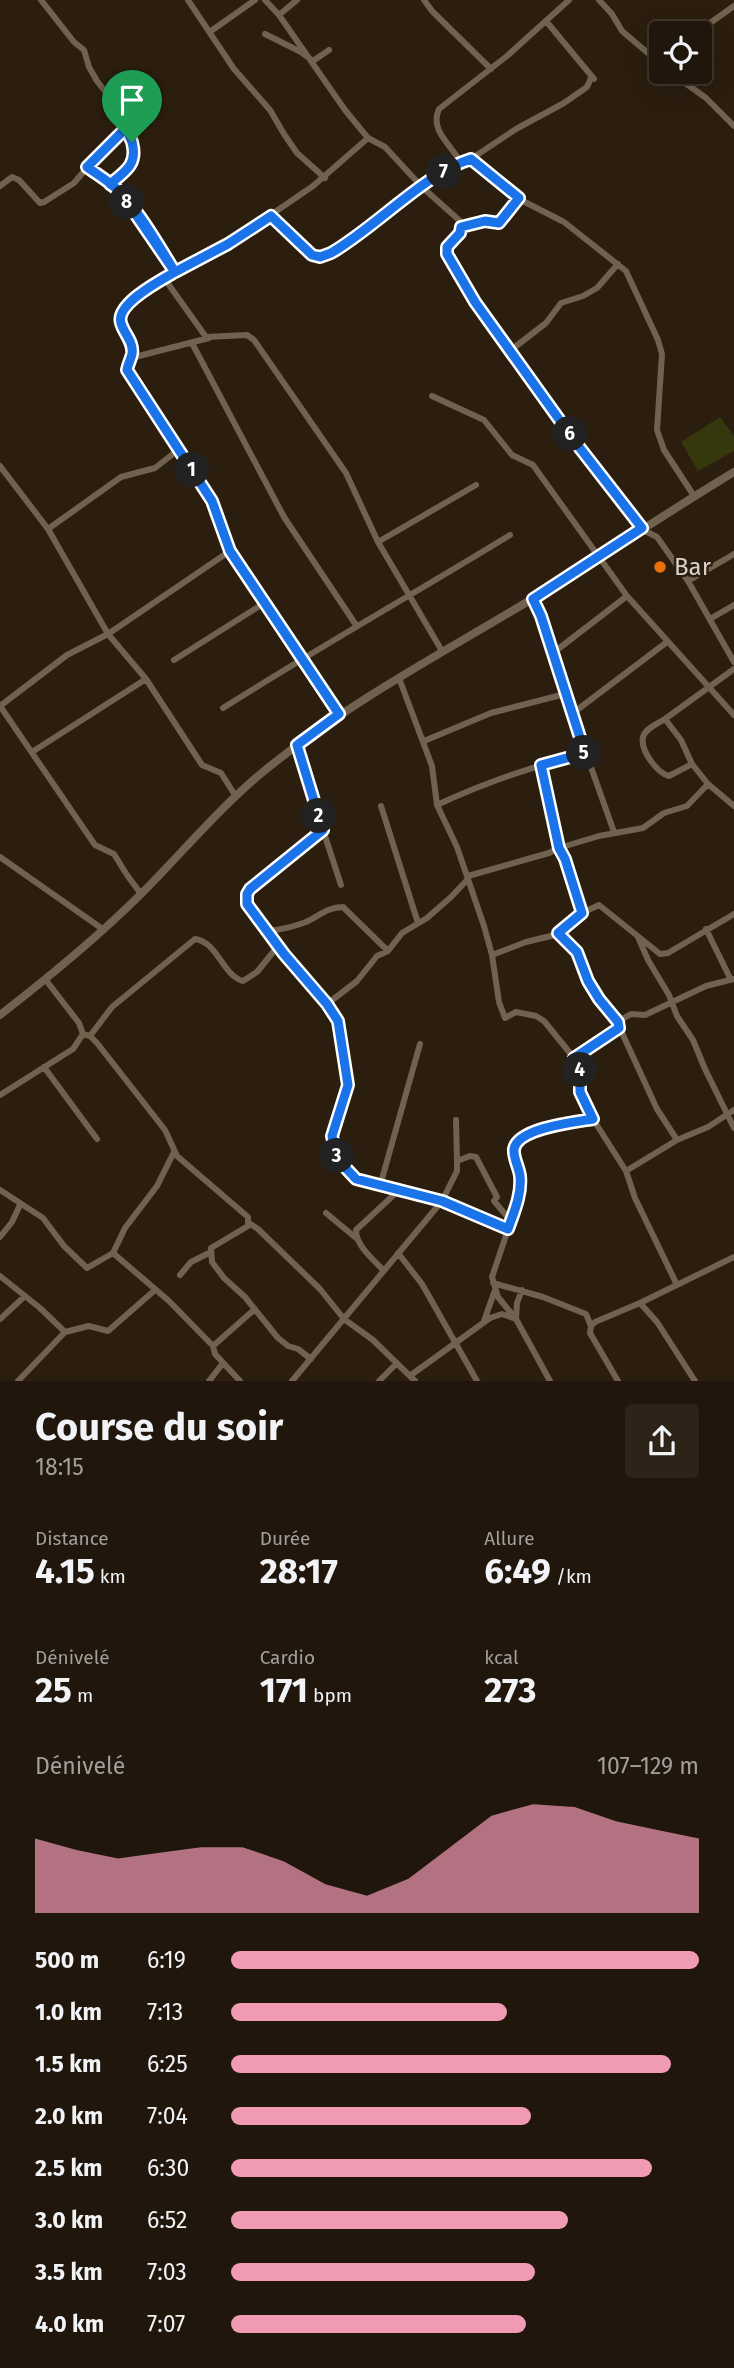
<!DOCTYPE html>
<html lang="fr">
<meta charset="utf-8">
<style>
:root{--surface:#20160b;--page:#2d2319;--text:#f1f3f6;--muted:#a29f9d;--line:#3d352c;--accent:#f19ab3}
body{margin:0;font-family:"Fira Sans",sans-serif;background:var(--page);color:var(--text);height:100vh;display:flex;flex-direction:column;font-size:26px;white-space:nowrap}
*{box-sizing:border-box;margin:0}
p{font-size:23px;color:var(--muted)}
.icon{flex:none;width:38px;height:38px;fill:none;stroke:currentColor;stroke-width:2;stroke-linecap:round;stroke-linejoin:round}
.map{position:relative;height:1381px;overflow:hidden}
.details{display:flex;flex-direction:column;background:var(--surface);flex:1}
.details>*{flex:none}
.fabs{position:absolute;left:649px;top:21px;display:grid;gap:14px}
.fabs a{display:grid;place-items:center;width:63px;height:63px;border-radius:7px;background:var(--surface);box-shadow:0 7px 28px #0002,0 0 0 2px var(--line);font-size:35px}
.pin{position:absolute;display:grid;place-items:center;width:60px;height:60px;color:#fff;margin:-72px -30px;border-radius:50% 50% 50% 0;rotate:-45deg;box-shadow:0 0 7px #0007}
.pin .icon{rotate:45deg}
.km{position:absolute;width:35px;height:35px;margin:-18px;border-radius:50%;background:#222;color:#fff;font-size:19px;line-height:35px;text-align:center}
.round{display:grid;place-items:center;flex:none;width:74px;height:74px;border-radius:7px;background:var(--page)}
.headline{display:flex;align-items:center;justify-content:space-between;height:119px;padding:0 35px}
h1{font-size:38px;font-weight:700;line-height:52px}
.figures{display:grid;grid-template-columns:repeat(3,1fr);gap:10px;height:119px;padding:7px 35px}
.figures div{display:grid;align-content:center}
.figures b{font-size:35px;font-weight:700}
.figures small{font-size:19px;font-weight:400}
.figures p{font-size:19px}
.chart{height:196px;padding:14px 35px}
.chart p{display:flex;justify-content:space-between}
.chart svg{width:100%;height:126px;margin-top:7px;fill:var(--accent);opacity:.7}
ul{padding:0 35px;list-style:none;font-size:23px}
li{display:grid;grid-template-columns:112px 84px 1fr;align-items:center;height:52px}
li i{height:18px;border-radius:9px;background:var(--accent)}
.map>svg:first-child{display:block}
.green{fill:#35370c}
.lines{fill:none;stroke-linecap:round;stroke-linejoin:round}
.minor{stroke:#716250;stroke-width:6}
.tertiary{stroke:#716250;stroke-width:8}
.route-casing{stroke:#fff;stroke-width:14}
.route{stroke:#1a73e8;stroke-width:9}
.food-dot{fill:#e8710a;stroke:#2b1e0f;stroke-width:2.5}
.labels{text-anchor:middle;stroke-width:5;stroke-linejoin:round;paint-order:stroke}
.poi-label{font-size:24px;fill:#dcd3c9;stroke:#2b1e0f;text-anchor:start}
</style>
<div class="map">
<svg width="734" height="1381" viewBox="0 0 734 1381">
<rect width="100%" height="100%" fill="#2b1e0f"/>
<!-- green -->
<path class="green" d="M720 417 734 436V451L698 471 681 442Z"/>
<g class="lines">
<!-- minor -->
<path class="minor" d="M41 0 74 42 84 50 89 67 97 81 125 117 128 134 135 154 130 166 110 184
M188 0 234 69 270 110 284 134 297 153 325 178
M265 0 279 15 345 110 368 138 385 147 422 187 460 221V233L449 244 447 254 475 302 576 443 641 529 657 537 688 581 734 662
M424 0 432 11 491 69
M569 0 507 56 439 109C429 131 452 145 460 162L471 159 519 199 564 222 626 271 658 340 662 354 657 430 664 450 694 496
M599 0 612 14 622 31 662 65
M279 15 297 0
M211 31 255 0
M696 33 734 6
M265 34 301 52 313 61 329 50
M653 59 662 51
M670 72 706 98 734 126
M471 159 516 129 564 103 587 87 591 78 594 79 546 21
M87 167 117 189 175 272
M0 186 12 177 19 180 40 203 44 202 74 183 102 150 126 128
M271 216 312 255 320 257 338 249 422 187 460 162
M461 227 485 221 499 223 519 199
M164 278 206 337 247 335 254 340 346 473 378 542 442 651
M192 343 284 517 356 625
M511 350 546 323 561 303 583 296 597 288 618 264
M131 358 209 338
M432 396 484 420 512 455 533 465 627 596 734 715
M0 466 48 529 108 634 146 679 202 765 221 773 235 795
M48 529 121 477 155 468 178 450
M378 542 476 485
M688 581 734 554
M533 599 541 616 565 694 614 832
M710 619 734 605
M553 653 627 596
M174 660 266 602
M399 678 432 766 437 805 457 847 484 926 492 955 499 1002 505 1018 516 1012 536 1016 544 1021 574 1058 619 1028
M0 706 67 655 108 634 230 551
M0 706 95 845 114 854 127 875 141 894
M223 708C318 648 415 593 510 535
M573 713 667 642
M339 714 230 551 212 501 129 374C125 364 134 358 132 347 130 335 121 327 120 314L134 298 164 278 228 244 313 186 368 138
M665 719C658 723 645 729 643 737 640 750 657 773 669 776L692 764 681 740 665 719 734 669
M424 741 491 713 565 694
M297 745 323 830 250 889 246 900 252 912 284 954 327 1004 338 1021 348 1085 332 1136 336 1154 342 1164 356 1179 442 1201 508 1229
M32 752 146 679
M692 764 708 784 734 806
M541 765 559 848 599 836 643 828 664 813 687 806 708 784
M437 805C484 783 534 766 585 753
M381 806 418 923
M323 830 341 885
M0 857 104 930
M468 876 549 853 559 848 565 859 582 913 599 905 660 954 668 953 734 914
M706 929 731 980
M266 931C280 930 293 927 306 922 319 916 328 907 343 907L388 951
M558 933 577 952 588 981 599 999 617 1022 657 1109 677 1140 626 1171
M638 937 648 960 669 995 677 1016 693 1040 705 1069 734 1128
M492 955 526 942 555 935 582 913
M327 1004 357 981 377 956 388 951 402 933 427 918 451 897 468 879
M617 1022 631 1014 645 1015 706 986 734 979
M83 1034 90 1036 97 1043 165 1130 177 1156 248 1217V1226L211 1248 212 1262 224 1278 245 1297 278 1338 288 1346 298 1349 311 1359
M90 1036 112 1007 195 939C218 942 222 975 243 981L257 972 278 946
M574 1058 580 1071V1092L593 1119
M44 1067 97 1139
M0 1095 73 1049 83 1034 79 1023 45 979
M456 1120 457 1161
M677 1140 708 1127 734 1110
M380 1186 420 1044
M0 1190 43 1218 64 1246 87 1268 113 1253 125 1228 157 1186 174 1152
M326 1213 356 1238
M249 1223 258 1229 320 1289 344 1319 373 1340 415 1381
M0 1237 12 1222 20 1205
M113 1253 169 1301 213 1346 215 1354 240 1381
M398 1253 422 1284 477 1381
M383 1270C373 1259 356 1246 356 1230L398 1191
M180 1275 191 1262 211 1252
M0 1276 25 1296 0 1319
M493 1283 543 1297 586 1314 591 1326
M640 1303 657 1322 695 1381
M484 1321 495 1290
M65 1332 89 1326 108 1331 155 1290
M213 1346 255 1309
M411 1375 490 1318 502 1314 516 1319 517 1303 522 1290
M18 1381 65 1332 40 1308 25 1296
M209 1381 223 1363
M292 1381 442 1201 457 1171V1161L470 1156 476 1157 497 1197 494 1201 511 1221
M379 1381 397 1363
M550 1381 516 1319 498 1297 492 1277 518 1200 520 1177 515 1147C526 1126 571 1123 593 1119L626 1171 635 1198 677 1285
M618 1381 590 1333 591 1326 595 1322 640 1303 734 1257"/>
<!-- tertiary -->
<path class="tertiary" d="M0 1015C49 977 97 938 141 894 182 853 219 808 264 771 347 703 441 654 532 599 600 558 666 513 734 472"/>
</g>
<g class="lines">
<defs>
<path id="route" d="M132 142C138 164 126 171 110 184 132 198 160 248 175 272 161 280 115 304 121 323 124 334 134 342 132 354 131 359 128 364 127 370L212 501 230 551 339 714 297 745 323 830 250 889 247 894V904L284 954 327 1004 338 1021 348 1085 332 1136 336 1154 342 1164 356 1179 442 1201 508 1229C514 1212 522 1194 520 1176 519 1167 513 1158 514 1149 518 1128 575 1122 593 1119L580 1092V1071L574 1058 619 1028 618 1022 599 999 588 981 577 952 558 933 582 913 565 859 559 848 541 765 585 753 541 616 533 599 642 528 576 443 475 302 447 254V247L460 233 461 227 485 221 499 223 519 198 471 159C425 173 375 228 331 253L320 257 312 255 271 216 228 244 175 272 121 193C112 183 98 175 87 167L126 128 132 142"/>
</defs>
<!-- route casing -->
<use href="#route" class="route-casing"/>
<!-- route -->
<use href="#route" class="route"/>
</g>
<!-- markers -->
<circle class="food-dot" cx="660" cy="567" r="7"/>
<g class="labels">
<!-- poi labels -->
<g class="poi-label">
<text x="674" y="575">Bar</text>
</g>
</g>
</svg>
<div class="fabs">
<a><svg class="icon" aria-label="locate" viewBox="0 0 24 24"><circle cx="12" cy="12" r="6"/><path d="M12 2v4M12 18v4M2 12h4M18 12h4"/></svg></a>
</div>
<div class="pin" style="left:132px;top:142px;background:#1e9e55"><svg class="icon" aria-label="arrive" viewBox="0 0 24 24"><path d="M6 21V4h12l-3 4 3 4H6"/></svg></div>
<b class="km" style="left:192px;top:470px">1</b>
<b class="km" style="left:319px;top:816px">2</b>
<b class="km" style="left:337px;top:1156px">3</b>
<b class="km" style="left:580px;top:1070px">4</b>
<b class="km" style="left:584px;top:753px">5</b>
<b class="km" style="left:570px;top:434px">6</b>
<b class="km" style="left:444px;top:172px">7</b>
<b class="km" style="left:127px;top:202px">8</b>
</div>
<section class="details">
<div class="headline"><div><h1>Course du soir</h1><p>18:15</p></div><a class="round"><svg class="icon" aria-label="share" viewBox="0 0 24 24"><path d="M12 15V3M7 8l5-5 5 5M5 13v7h14v-7"/></svg></a></div>
<div class="figures">
<div><p>Distance</p><b>4.15<small> km</small></b></div>
<div><p>Durée</p><b>28:17</b></div>
<div><p>Allure</p><b>6:49<small> /km</small></b></div>
</div>
<div class="figures">
<div><p>Dénivelé</p><b>25<small> m</small></b></div>
<div><p>Cardio</p><b>171<small> bpm</small></b></div>
<div><p>kcal</p><b>273</b></div>
</div>
<div class="chart"><p><span>Dénivelé</span>107–129 m</p>
<svg viewBox="0 0 160 44" preserveAspectRatio="none"><path d="M0 44V18L10 22L20 25L30 23L40 21L50 21L60 26L70 34L80 38L90 32L100 21L110 10L120 6L130 7L140 12L150 15L160 18V44z"/></svg>
</div>
<ul>
<li><b>500 m</b>6:19<i style="width:100%"></i></li>
<li><b>1.0 km</b>7:13<i style="width:59%"></i></li>
<li><b>1.5 km</b>6:25<i style="width:94%"></i></li>
<li><b>2.0 km</b>7:04<i style="width:64%"></i></li>
<li><b>2.5 km</b>6:30<i style="width:90%"></i></li>
<li><b>3.0 km</b>6:52<i style="width:72%"></i></li>
<li><b>3.5 km</b>7:03<i style="width:65%"></i></li>
<li><b>4.0 km</b>7:07<i style="width:63%"></i></li>
</ul>
</section>
